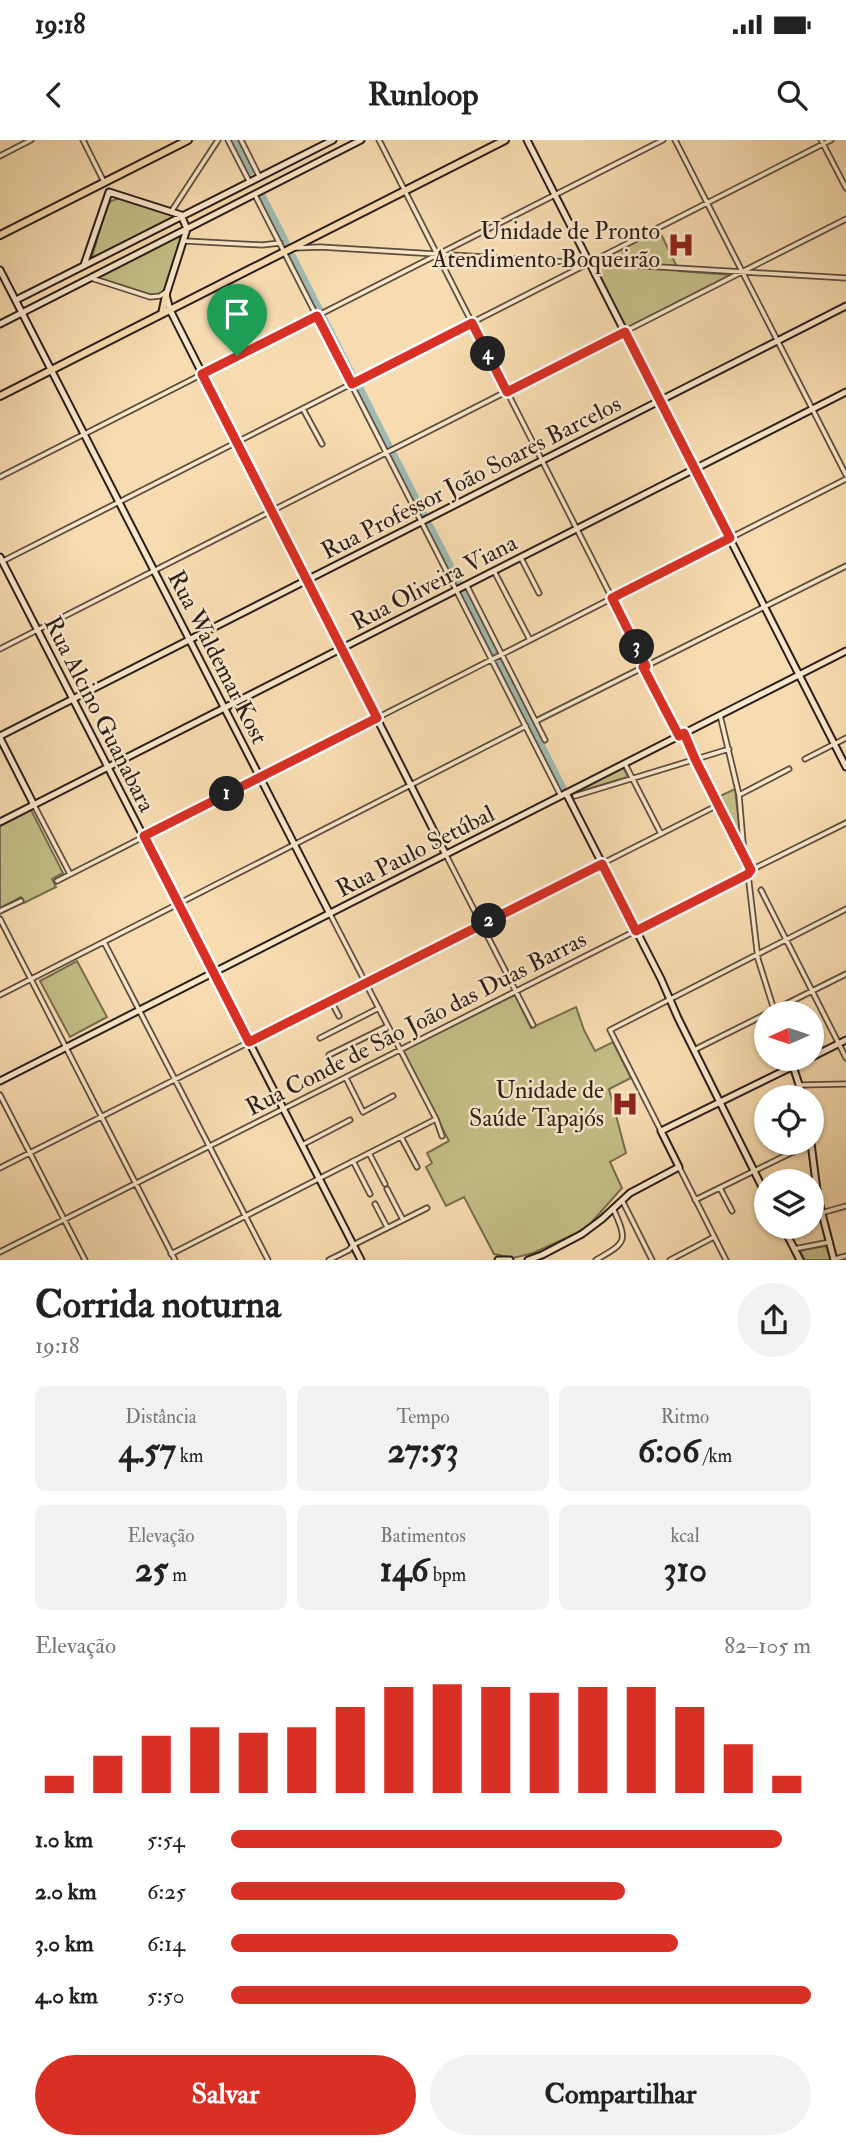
<!DOCTYPE html>
<html lang="pt">
<meta charset="utf-8">
<style>
:root{--surface:#fff;--page:#f2f2f2;--text:#222;--muted:#767676;--accent:#d93025}
body{margin:0;font-family:"IM FELL Double Pica",serif;background:var(--page);color:var(--text);height:100vh;display:flex;flex-direction:column;font-size:26px;white-space:nowrap}
*{box-sizing:border-box;margin:0}
p{font-size:23px;color:var(--muted)}
.icon{flex:none;width:38px;height:38px;fill:none;stroke:currentColor;stroke-width:2;stroke-linecap:round;stroke-linejoin:round}
.map{position:relative;height:1120px;overflow:hidden}
.details{display:flex;flex-direction:column;background:var(--surface);flex:1}
.details>*{flex:none}
.needle{width:46px;rotate:267deg}
.controls{position:absolute;left:754px;top:861px;display:grid;gap:14px}
.controls a{display:grid;place-items:center;width:70px;height:70px;border-radius:50%;background:var(--surface);box-shadow:0 2px 5px #0004;font-size:35px}
.pin{position:absolute;display:grid;place-items:center;width:60px;height:60px;color:#fff;margin:-72px -30px;border-radius:50% 50% 50% 0;rotate:-45deg;box-shadow:0 0 7px #0007}
.pin .icon{rotate:45deg}
.km{position:absolute;width:35px;height:35px;margin:-18px;border-radius:50%;background:#222;color:#fff;font-size:19px;line-height:35px;text-align:center}
.round{display:grid;place-items:center;flex:none;width:74px;height:74px;border-radius:37px;background:var(--page)}
.head{display:flex;align-items:center;justify-content:space-between;height:119px;padding:0 35px}
h1{font-size:38px;font-weight:700;line-height:52px}
.metrics{display:grid;grid-template-columns:repeat(3,1fr);gap:10px;height:119px;padding:7px 35px}
.metrics div{display:grid;align-content:center;border-radius:10px;background:var(--page);text-align:center}
.metrics b{font-size:35px;font-weight:700}
.metrics small{font-size:19px;font-weight:400}
.metrics p{font-size:19px}
.chart{height:196px;padding:14px 35px}
.chart p{display:flex;justify-content:space-between}
.chart svg{width:100%;height:126px;margin-top:7px;stroke:var(--accent);stroke-width:6}
.button{display:flex;gap:14px;margin-top:auto;padding:14px 35px}
.button a{flex:1;height:80px;border-radius:42px;background:var(--accent);color:#fff;font-size:28px;font-weight:700;line-height:80px;text-align:center}
.button a+a{background:var(--page);color:var(--text)}
ul{padding:0 35px;list-style:none;font-size:23px}
li{display:grid;grid-template-columns:112px 84px 1fr;align-items:center;height:52px}
li i{height:18px;border-radius:9px;background:var(--accent)}
.status{display:flex;justify-content:space-between;align-items:center;height:49px;padding:0 35px;background:var(--surface);direction:ltr}
.status svg{height:19px;fill:currentColor}
header{display:flex;justify-content:space-between;align-items:center;height:91px;padding:0 35px;background:var(--surface);font-size:32px;font-weight:700}
.map>svg:first-child{display:block}
.green{fill:#c4be87;stroke:#786e4f;stroke-width:2}
.lines{fill:none;stroke-linecap:round;stroke-linejoin:round}
.river{stroke:#9fbab3;stroke-width:7}
.street-casing{stroke:#5e4d3e;stroke-width:7}
.secondary-casing{stroke:#2b1d17;stroke-width:9}
.primary-casing{stroke:#2b1d17;stroke-width:10}
.street{stroke:#fae8cc;stroke-width:3.5}
.secondary{stroke:#fae8cc;stroke-width:5}
.primary{stroke:#f8dcb1;stroke-width:6}
.route-casing{stroke:#fff;stroke-width:14}
.route{stroke:#d93025;stroke-width:9}
.labels{text-anchor:middle;stroke-width:5;stroke-linejoin:round;paint-order:stroke}
.poi-label{font-size:24px;fill:#2b1d17;stroke:#fae8cc;text-anchor:end}
.street-label{font-size:24px;fill:#2b1d17;stroke:#fae8cc}
</style>
<div class="status"><b>19:18</b><svg viewBox="0 0 49 12"><path d="M0 12V9h3v3zM5 12V6h3v6zM10 12V3h3v9zM15 12V0h3v12zM26 1h20v11H26zM47 4h2v5h-2z"/></svg></div>
<header><svg class="icon" aria-label="back" viewBox="0 0 24 24"><path d="M15 5l-7 7 7 7"/></svg>Runloop<svg class="icon" aria-label="search" viewBox="0 0 24 24"><circle cx="10" cy="10" r="6"/><path d="M15 15l6 6"/></svg></header>
<div class="map">
<svg width="846" height="1120" viewBox="0 0 846 1120">
<rect width="100%" height="100%" fill="#f8dcb1"/>
<filter id="stains"><feTurbulence type="fractalNoise" baseFrequency=".00286" numOctaves="4"/><feColorMatrix values="0 0 0 0 .2 0 0 0 0 .09 0 0 0 0 .02 0 0 0 .5 -.17"/></filter>
<radialGradient id="worn" r=".72"><stop offset=".6" stop-color="#630" stop-opacity="0"/><stop offset="1" stop-color="#630" stop-opacity=".3"/></radialGradient>
<!-- green -->
<path class="green" d="M119 58 172 75 174 77 91 120 107 66 111 61Z
M659 90 679 131 732 135 625 189 592 124Z
M180 95H183L166 150 160 154 152 155 99 138 100 135Z
M623 627 628 637 574 653Z
M735 649 741 702 718 657Z
M31 670 63 733 52 739 56 747 24 763 21 757 0 768V686Z
M77 821 107 877 70 897 40 841Z
M515 855 531 888 576 867 584 890 595 911 613 902 631 938 609 949 626 1013 610 1022 622 1048 590 1084 575 1094 533 1113 513 1118 494 1114 464 1057 446 1066 426 1027 432 1023 427 1013 449 1001 402 911Z
M826 1106 831 1120H805L801 1113 803 1110Z"/>
<g class="lines">
<!-- river -->
<path class="river" d="M234 0 250 32
M263 57 286 102
M293 117 354 238
M359 246 390 308
M394 315 424 374
M430 386 460 444
M463 451 563 648"/>
<defs>
<path id="street" d="M83 0 104 42
M228 0 249 41
M241 0 259 36
M379 0 646 525
M675 0 846 335
M821 0 846 48
M0 16 31 0
M255 55 561 656
M171 72 218 0
M185 101 262 105 280 103
M295 108 320 107 568 122 577 129
M601 117 610 124 846 138
M91 138 150 157 160 156 166 152
M303 269 322 304
M0 337 663 0
M521 418 539 453
M3 421 831 0
M494 431 530 500
M467 446 545 600
M0 509 846 79
M643 527 679 596
M720 575 739 655 744 714
M536 581 846 426
M684 593 695 619 751 730
M805 619 846 598
M625 624 661 694
M739 655 789 629
M575 656 729 609
M34 665 70 734
M446 715 533 885
M748 734 758 819 775 873
M57 741 846 339
M761 750 846 918
M0 771 21 761
M330 774 436 979 442 996
M0 779 175 1120
M104 802 268 1120
M0 855 526 586
M331 861 339 876
M768 873 846 834
M320 898 379 868
M694 910 766 874
M329 915 388 886
M346 938 363 972 393 956
M800 945 846 944
M0 955 85 1120
M661 991 610 890 846 769
M401 997 417 1027
M302 1005 350 980
M369 1013 385 1044
M353 1021 370 1054
M679 1027 726 1120
M0 1028 718 665
M720 1048 732 1071
M387 1049 403 1080
M622 1060 652 1120
M695 1060 811 1003
M375 1064 387 1087
M821 1073 846 1066
M794 1109 830 1102
M0 1112 748 734 751 730 846 683
M171 1114 436 979
M835 1119 846 1116
M329 1120 349 1110 353 1105 427 1068
M596 1120C627 1102 628 1102 613 1068
M670 1120 714 1097"/>
<path id="secondary" d="M527 0 846 627
M109 52 181 75 187 89 166 155 170 170 446 715
M84 125 109 52
M0 130 330 774
M16 160 333 0
M0 184 361 0
M0 417 361 1120
M0 596 846 166
M0 598 34 665
M566 653 661 839 678 878 766 1055
M0 682 846 252
M812 917 846 900
M793 926 803 957
M0 941 846 511
M811 1003 818 1058 834 1120
M783 1087 800 1120
M498 1120H510
M528 1120 542 1115 582 1094 602 1079 630 1053 679 1027 661 991 808 919"/>
<path id="primary" d="M0 95 188 0
M162 174 166 155
M0 256 505 0"/>
</defs>
<!-- street casing -->
<use href="#street" class="street-casing"/>
<!-- secondary casing -->
<use href="#secondary" class="secondary-casing"/>
<!-- primary casing -->
<use href="#primary" class="primary-casing"/>
<!-- street -->
<use href="#street" class="street"/>
<!-- secondary -->
<use href="#secondary" class="secondary"/>
<!-- primary -->
<use href="#primary" class="primary"/>
</g>
<g class="lines">
<defs>
<path id="route" d="M317 176 352 244 472 183 507 252 625 192 730 398 612 458 646 526 643 527 679 596 684 593 695 619 751 730 748 734 636 791 602 724 249 902 144 696 377 578 202 234Z"/>
</defs>
<!-- route casing -->
<use href="#route" class="route-casing"/>
<!-- route -->
<use href="#route" class="route"/>
</g>
<!-- icons -->
<defs>
<symbol id="hospital-bare" viewBox="-9 -9 18 18"><path d="M-5-5h3v3.5h4V-5h3V5h-3V1.5h-4V5h-3Z" fill="#8f2418" stroke="#fae8cc" stroke-width="2.5" paint-order="stroke"/></symbol>
</defs>
<g fill-rule="evenodd">
<use href="#hospital-bare" x="662" y="86" width="38" height="38"/>
<use href="#hospital-bare" x="606" y="945" width="38" height="38"/>
</g>
<g class="labels">
<!-- poi labels -->
<g class="poi-label">
<text x="660" y="99">Unidade de Pronto<tspan x="660" dy="28">Atendimento Boqueirão</tspan></text>
<text x="604" y="958">Unidade de<tspan x="604" dy="28">Saúde Tapajós</tspan></text>
</g>
<!-- street labels -->
<g class="street-label">
<text transform="translate(471 337) rotate(-27)" y="8">Rua Professor João Soares Barcelos</text>
<text transform="translate(434 442) rotate(-27)" y="8">Rua Oliveira Viana</text>
<text transform="translate(218 517) rotate(63)" y="8">Rua Waldemar Kost</text>
<text transform="translate(100 574) rotate(63)" y="8">Rua Alcino Guanabara</text>
<text transform="translate(415 711) rotate(-27)" y="8">Rua Paulo Setúbal</text>
<text transform="translate(416 883) rotate(-27)" y="8">Rua Conde de São João das Duas Barras</text>
</g>
</g>
<rect width="100%" height="100%" filter="url(#stains)"/>
<rect width="100%" height="100%" fill="url(#worn)"/>
</svg>
<div class="controls">
<a><svg class="needle" viewBox="-14 -14 28 28"><path d="M0-13l5 13h-10z" fill="#e53935"/><path d="M0 13l5-13h-10z" fill="#767676"/></svg></a>
<a><svg class="icon" aria-label="locate" viewBox="0 0 24 24"><circle cx="12" cy="12" r="6"/><path d="M12 2v4M12 18v4M2 12h4M18 12h4"/></svg></a>
<a><svg class="icon" aria-label="layers" viewBox="0 0 24 24"><path d="M12 4l9 5-9 5-9-5zM3 14l9 5 9-5"/></svg></a>
</div>
<div class="pin" style="left:237px;top:216px;background:#1e9e55"><svg class="icon" aria-label="arrive" viewBox="0 0 24 24"><path d="M6 21V4h12l-3 4 3 4H6"/></svg></div>
<b class="km" style="left:227px;top:654px">1</b>
<b class="km" style="left:489px;top:781px">2</b>
<b class="km" style="left:637px;top:507px">3</b>
<b class="km" style="left:488px;top:214px">4</b>
</div>
<section class="details">
<div class="head"><div><h1>Corrida noturna</h1><p>19:18</p></div><a class="round"><svg class="icon" aria-label="share" viewBox="0 0 24 24"><path d="M12 15V3M7 8l5-5 5 5M5 13v7h14v-7"/></svg></a></div>
<div class="metrics">
<div><p>Distância</p><b>4.57<small> km</small></b></div>
<div><p>Tempo</p><b>27:53</b></div>
<div><p>Ritmo</p><b>6:06<small> /km</small></b></div>
</div>
<div class="metrics">
<div><p>Elevação</p><b>25<small> m</small></b></div>
<div><p>Batimentos</p><b>146<small> bpm</small></b></div>
<div><p>kcal</p><b>310</b></div>
</div>
<div class="chart"><p><span>Elevação</span>82–105 m</p>
<svg viewBox="0 0 160 44" preserveAspectRatio="none"><path d="M5 44V38M15 44V31M25 44V24M35 44V21M45 44V23M55 44V21M65 44V14M75 44V7M85 44V6M95 44V7M105 44V9M115 44V7M125 44V7M135 44V14M145 44V27M155 44V38"/></svg>
</div>
<ul>
<li><b>1.0 km</b>5:54<i style="width:95%"></i></li>
<li><b>2.0 km</b>6:25<i style="width:68%"></i></li>
<li><b>3.0 km</b>6:14<i style="width:77%"></i></li>
<li><b>4.0 km</b>5:50<i style="width:100%"></i></li>
</ul>
<div class="button"><a>Salvar</a><a>Compartilhar</a></div>
</section>
